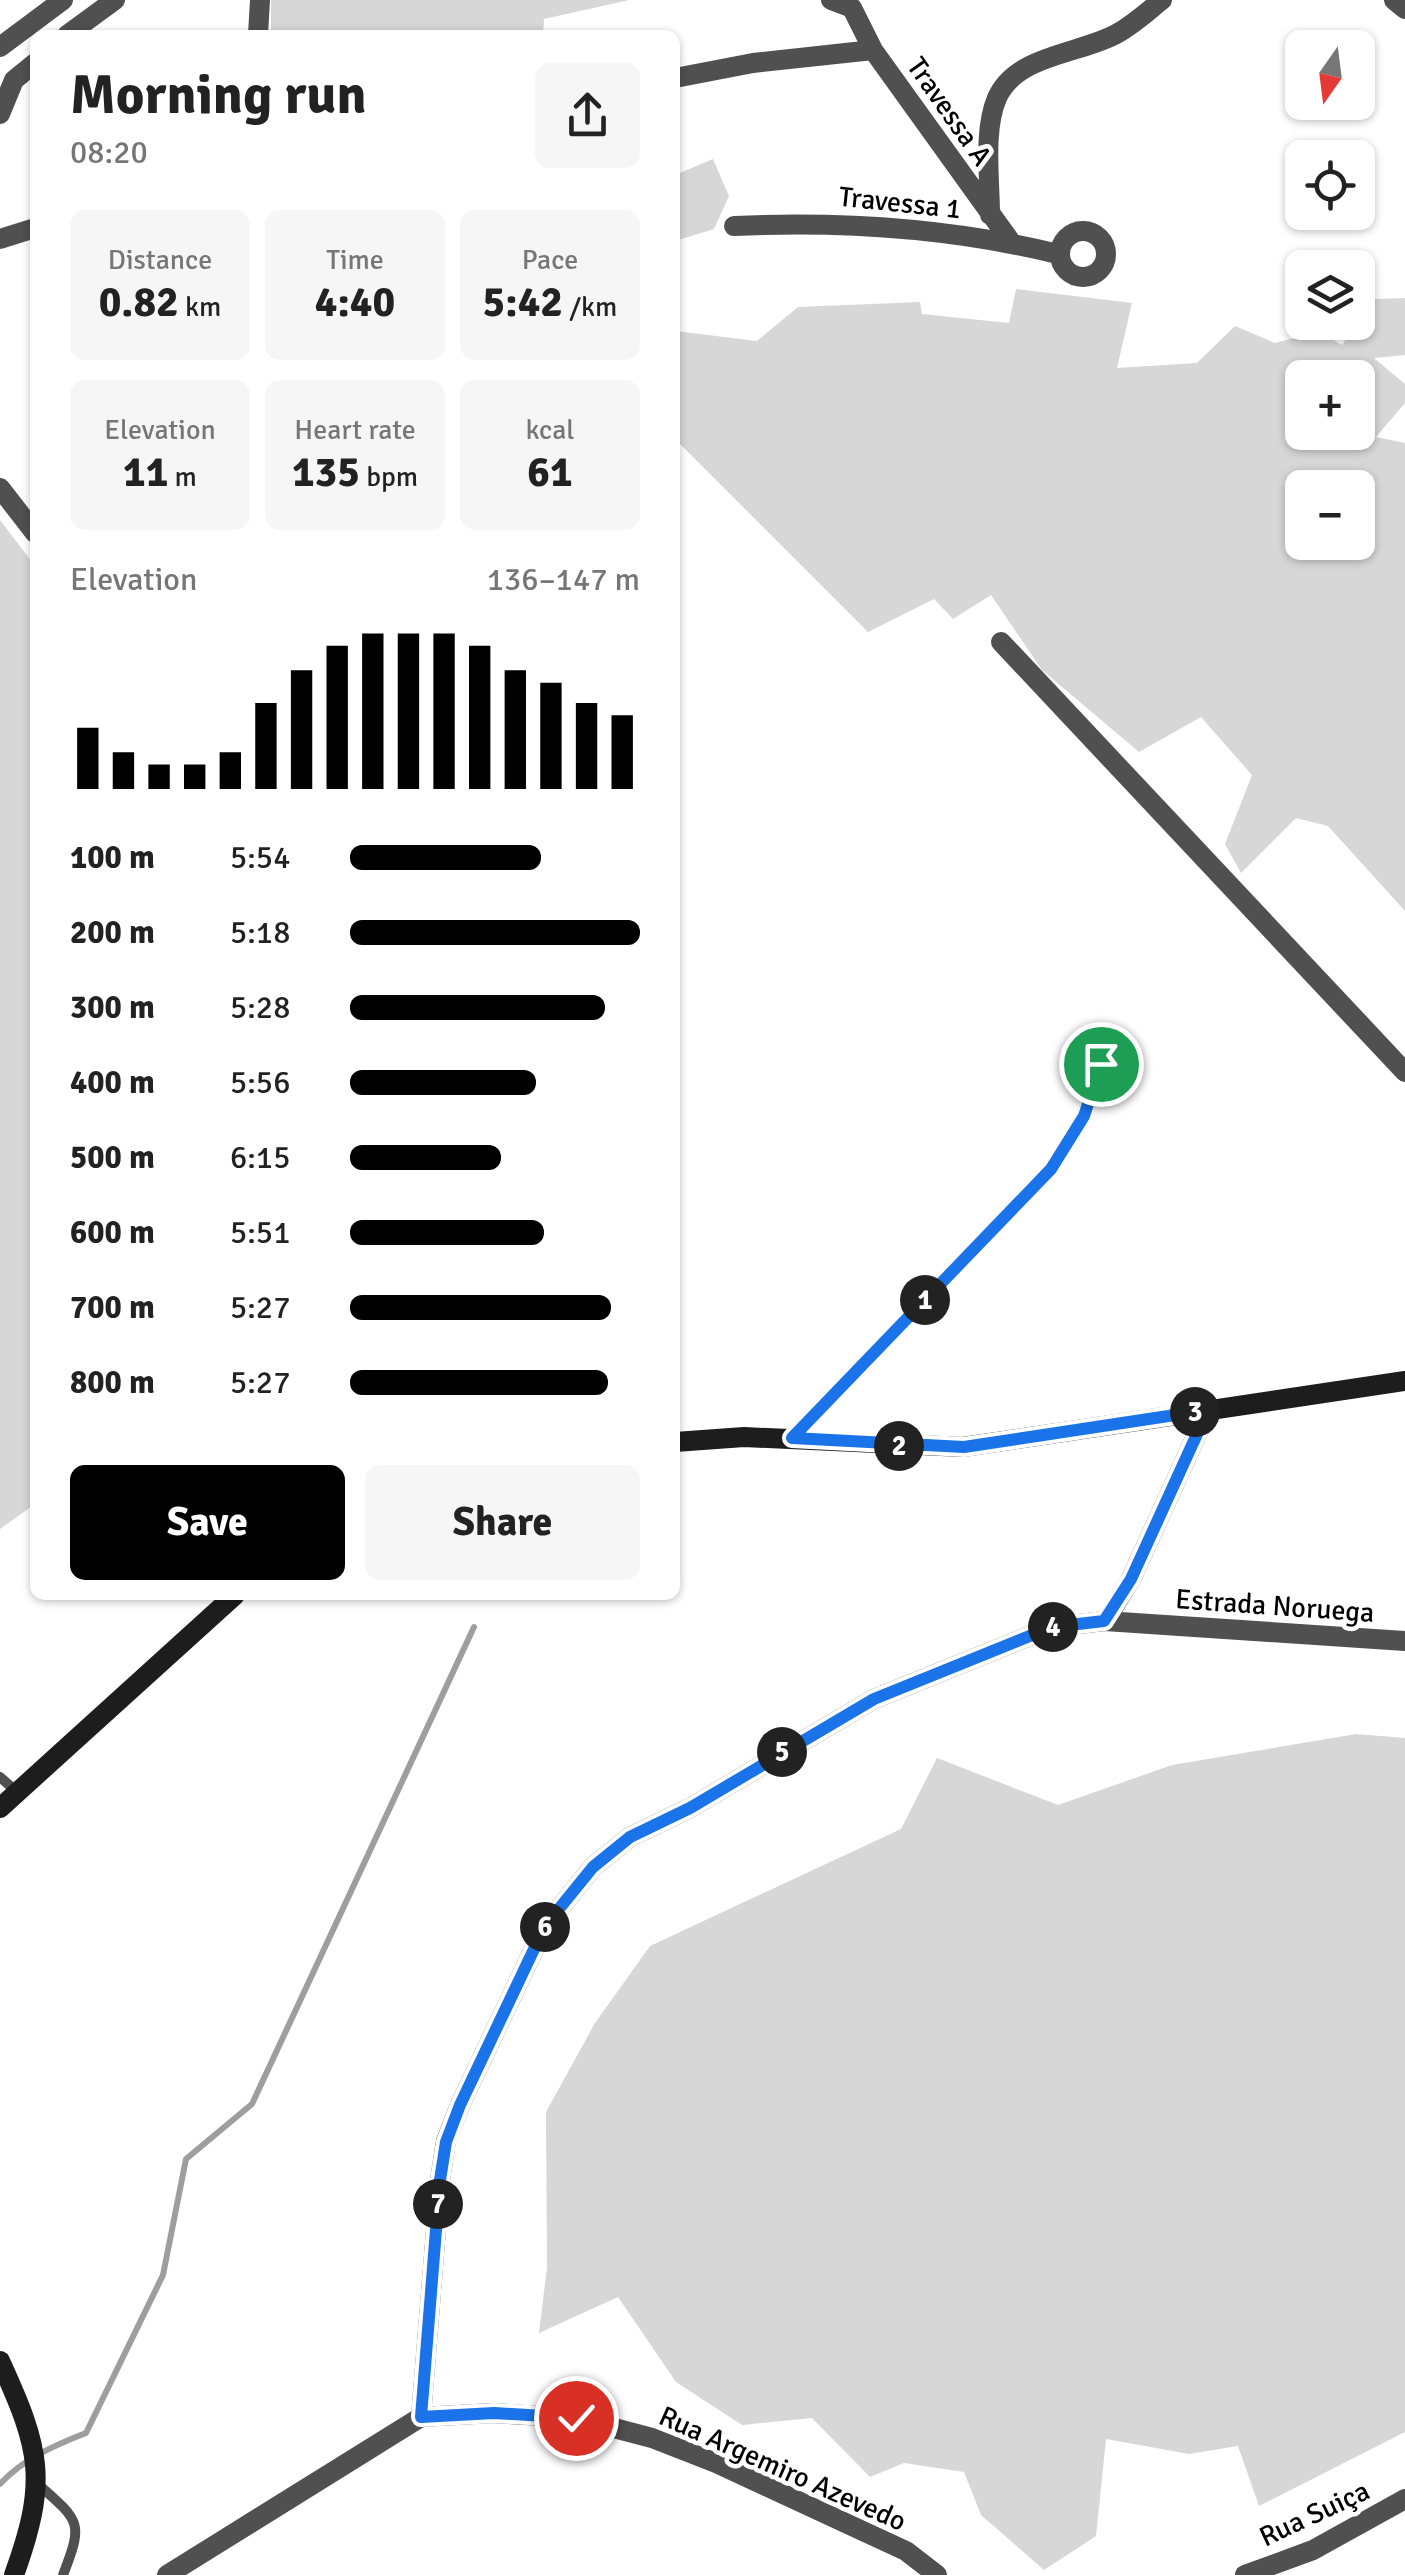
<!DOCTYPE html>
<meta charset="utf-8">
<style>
:root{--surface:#fff;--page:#f6f6f6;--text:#222;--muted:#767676;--accent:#000}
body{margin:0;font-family:Signika,sans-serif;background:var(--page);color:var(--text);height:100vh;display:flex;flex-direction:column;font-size:38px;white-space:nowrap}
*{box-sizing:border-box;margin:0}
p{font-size:32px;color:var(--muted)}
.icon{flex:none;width:55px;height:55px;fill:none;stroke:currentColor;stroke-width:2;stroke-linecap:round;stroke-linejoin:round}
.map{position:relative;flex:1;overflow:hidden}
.details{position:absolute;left:30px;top:30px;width:650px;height:1570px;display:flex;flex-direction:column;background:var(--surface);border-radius:15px;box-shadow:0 2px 8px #0004}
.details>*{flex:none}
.needle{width:65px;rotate:194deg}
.tools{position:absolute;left:1285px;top:30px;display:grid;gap:20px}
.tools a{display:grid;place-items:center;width:90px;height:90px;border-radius:15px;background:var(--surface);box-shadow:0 2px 8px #0004;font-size:50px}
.pin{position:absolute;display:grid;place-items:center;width:85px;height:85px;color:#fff;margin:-42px;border:5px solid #fff;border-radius:50%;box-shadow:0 2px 10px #0007}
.km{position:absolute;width:50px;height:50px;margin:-25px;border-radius:50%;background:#222;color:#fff;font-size:28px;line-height:50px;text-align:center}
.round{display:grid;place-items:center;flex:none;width:105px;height:105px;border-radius:15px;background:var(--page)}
.overview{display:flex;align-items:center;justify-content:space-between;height:170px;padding:0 40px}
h1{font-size:55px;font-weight:700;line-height:75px}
.figures{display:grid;grid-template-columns:repeat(3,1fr);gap:15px;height:170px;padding:10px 40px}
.figures div{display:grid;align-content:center;border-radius:15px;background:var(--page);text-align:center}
.figures b{font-size:42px;font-weight:700}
.figures small{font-size:28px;font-weight:400}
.figures p{font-size:28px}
.chart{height:280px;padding:20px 40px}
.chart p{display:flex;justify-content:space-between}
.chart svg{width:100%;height:180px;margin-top:10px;stroke:var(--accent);stroke-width:6}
.action{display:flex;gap:20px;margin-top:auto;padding:20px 40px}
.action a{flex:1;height:115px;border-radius:15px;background:var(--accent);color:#fff;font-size:40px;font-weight:700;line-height:115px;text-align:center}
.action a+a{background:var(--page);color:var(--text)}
ul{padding:0 40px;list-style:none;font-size:32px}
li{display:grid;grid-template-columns:160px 120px 1fr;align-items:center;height:75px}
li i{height:25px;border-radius:12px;background:var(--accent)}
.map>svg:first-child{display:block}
.green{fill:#d7d7d7;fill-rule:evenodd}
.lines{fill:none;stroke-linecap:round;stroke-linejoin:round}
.stream{stroke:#9e9e9e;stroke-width:6}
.lane{stroke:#505050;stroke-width:10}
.street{stroke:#505050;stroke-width:20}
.secondary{stroke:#1d1d1d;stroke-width:20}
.route-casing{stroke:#fff;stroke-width:20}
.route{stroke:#1a73e8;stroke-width:12}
.labels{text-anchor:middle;stroke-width:9;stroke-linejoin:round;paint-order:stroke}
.street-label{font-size:28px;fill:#000;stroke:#fff}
</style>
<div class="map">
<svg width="1405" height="2575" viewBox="0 0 1405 2575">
<rect width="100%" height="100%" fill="#fff"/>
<!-- green -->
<path class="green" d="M271 0H629L544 19 543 35H271Z
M713 159 729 196 714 229 675 241V175Z
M1016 289 1132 303 1117 368 1197 363 1235 326 1275 343 1318 332 1342 345 1375 299 1405 298V355L1374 358 1405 384V403L1376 437 1405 443V911L1328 826 1296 818 1241 873 1225 844 1252 775 1201 717 1139 752 1042 670 991 595 953 619 934 599 868 632 675 439V331L757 341 798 307 920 302 922 314 1009 323ZM1302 378H1358V432H1302ZM1302 488H1358V542H1302Z
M0 520 35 566V1504L0 1529Z
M1356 1734 1405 1738V2432L1259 2506 1238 2446 1189 2454 1106 2439 1096 2536 1044 2570 981 2515 964 2472 904 2463 870 2477 812 2418 742 2425 676 2382 618 2297 539 2333 547 2267 546 2112 595 2023 650 1946 901 1829 937 1758 1058 1805 1172 1765Z"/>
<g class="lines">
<!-- stream -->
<path class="stream" d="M0 2484C23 2459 55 2445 86 2433L163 2275 186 2159 252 2104 474 1627"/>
<!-- lane -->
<path class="lane" d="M792 1438 1051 1169 1084 1116 1101 1063
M0 1777 17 1792
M39 2485C81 2522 83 2523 63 2575"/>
<!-- street -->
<path class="street" d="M831 0 852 8 873 50 1011 242
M1394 0 1405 9
M67 35 115 0
M258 35 260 0
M0 47 63 0
M675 78 753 63 873 50
M0 114 14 80 35 63
M990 215C990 180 983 130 997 98 1016 54 1082 54 1118 33 1134 24 1148 11 1162 0
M734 226C844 221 951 228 1058 254
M1060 254a23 23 0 1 1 46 0a23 23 0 1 1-46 0Z
M0 239 35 228
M0 488 35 533
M1001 642 1405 1072
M1105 1621 1131 1579 1208 1410
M421 2417 440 2180 446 2141 460 2105 545 1926 593 1867 630 1837 690 1808 874 1699 1052 1627 1105 1621 1405 1641
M167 2575 421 2417 493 2413 576 2418 652 2438 716 2463 906 2551 937 2575
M1245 2575 1313 2550 1405 2499"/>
<!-- secondary -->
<path class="secondary" d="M675 1442 744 1437 963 1447 1405 1381
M0 1808 235 1595
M0 2361C41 2450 48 2481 14 2575"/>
</g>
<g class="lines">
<defs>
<path id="route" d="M576 2418 494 2413 421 2417 440 2180 446 2142 460 2105 545 1926 593 1867 630 1837 690 1808 874 1699 1052 1627 1104 1621 1131 1579 1208 1410 964 1447 792 1438 1051 1169 1084 1116 1101 1064"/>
</defs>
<!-- route casing -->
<use href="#route" class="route-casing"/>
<!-- route -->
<use href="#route" class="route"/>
</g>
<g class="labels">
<!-- street labels -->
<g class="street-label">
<text transform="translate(950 111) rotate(55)" y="10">Travessa A</text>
<text transform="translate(900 202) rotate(6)" y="10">Travessa 1</text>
<text transform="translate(1275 1605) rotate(4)" y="10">Estrada Noruega</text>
<text transform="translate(783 2468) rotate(24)" y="10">Rua Argemiro Azevedo</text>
<text transform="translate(1314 2513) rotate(-25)" y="10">Rua Suiça</text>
</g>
</g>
</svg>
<div class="tools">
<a><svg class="needle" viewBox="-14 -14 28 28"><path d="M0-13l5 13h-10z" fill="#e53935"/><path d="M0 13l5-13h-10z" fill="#767676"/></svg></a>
<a><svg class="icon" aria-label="locate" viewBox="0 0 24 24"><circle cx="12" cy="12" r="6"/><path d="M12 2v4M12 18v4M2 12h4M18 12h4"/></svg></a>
<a><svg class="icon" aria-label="layers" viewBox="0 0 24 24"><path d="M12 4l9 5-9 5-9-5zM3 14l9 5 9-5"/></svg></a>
<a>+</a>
<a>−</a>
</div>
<div class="pin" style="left:1101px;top:1064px;background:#1e9e55"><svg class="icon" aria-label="arrive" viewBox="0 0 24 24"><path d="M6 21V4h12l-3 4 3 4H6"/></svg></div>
<div class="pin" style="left:576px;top:2418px;background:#d93025"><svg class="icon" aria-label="check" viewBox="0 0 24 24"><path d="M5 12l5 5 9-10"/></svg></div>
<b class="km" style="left:925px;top:1300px">1</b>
<b class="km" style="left:899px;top:1446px">2</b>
<b class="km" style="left:1195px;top:1412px">3</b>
<b class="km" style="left:1053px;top:1627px">4</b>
<b class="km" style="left:782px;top:1752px">5</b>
<b class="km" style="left:545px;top:1927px">6</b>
<b class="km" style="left:438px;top:2204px">7</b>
<section class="details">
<div class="overview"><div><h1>Morning run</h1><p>08:20</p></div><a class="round"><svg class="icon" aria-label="share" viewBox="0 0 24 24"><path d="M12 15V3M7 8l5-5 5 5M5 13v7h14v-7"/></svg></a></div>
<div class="figures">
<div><p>Distance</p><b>0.82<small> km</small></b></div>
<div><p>Time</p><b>4:40</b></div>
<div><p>Pace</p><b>5:42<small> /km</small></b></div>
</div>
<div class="figures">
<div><p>Elevation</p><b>11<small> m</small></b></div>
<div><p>Heart rate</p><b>135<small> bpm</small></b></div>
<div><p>kcal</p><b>61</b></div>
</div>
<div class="chart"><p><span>Elevation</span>136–147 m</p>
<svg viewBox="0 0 160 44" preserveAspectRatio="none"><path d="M5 44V29M15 44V35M25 44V38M35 44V38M45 44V35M55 44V23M65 44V15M75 44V9M85 44V6M95 44V6M105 44V6M115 44V9M125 44V15M135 44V18M145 44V23M155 44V26"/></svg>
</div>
<ul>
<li><b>100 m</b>5:54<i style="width:66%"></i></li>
<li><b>200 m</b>5:18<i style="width:100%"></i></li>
<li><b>300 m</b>5:28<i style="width:88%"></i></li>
<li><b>400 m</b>5:56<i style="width:64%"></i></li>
<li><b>500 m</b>6:15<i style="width:52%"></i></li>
<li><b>600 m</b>5:51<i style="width:67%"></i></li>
<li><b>700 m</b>5:27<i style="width:90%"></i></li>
<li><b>800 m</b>5:27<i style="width:89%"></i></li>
</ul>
<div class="action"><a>Save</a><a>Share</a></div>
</section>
</div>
